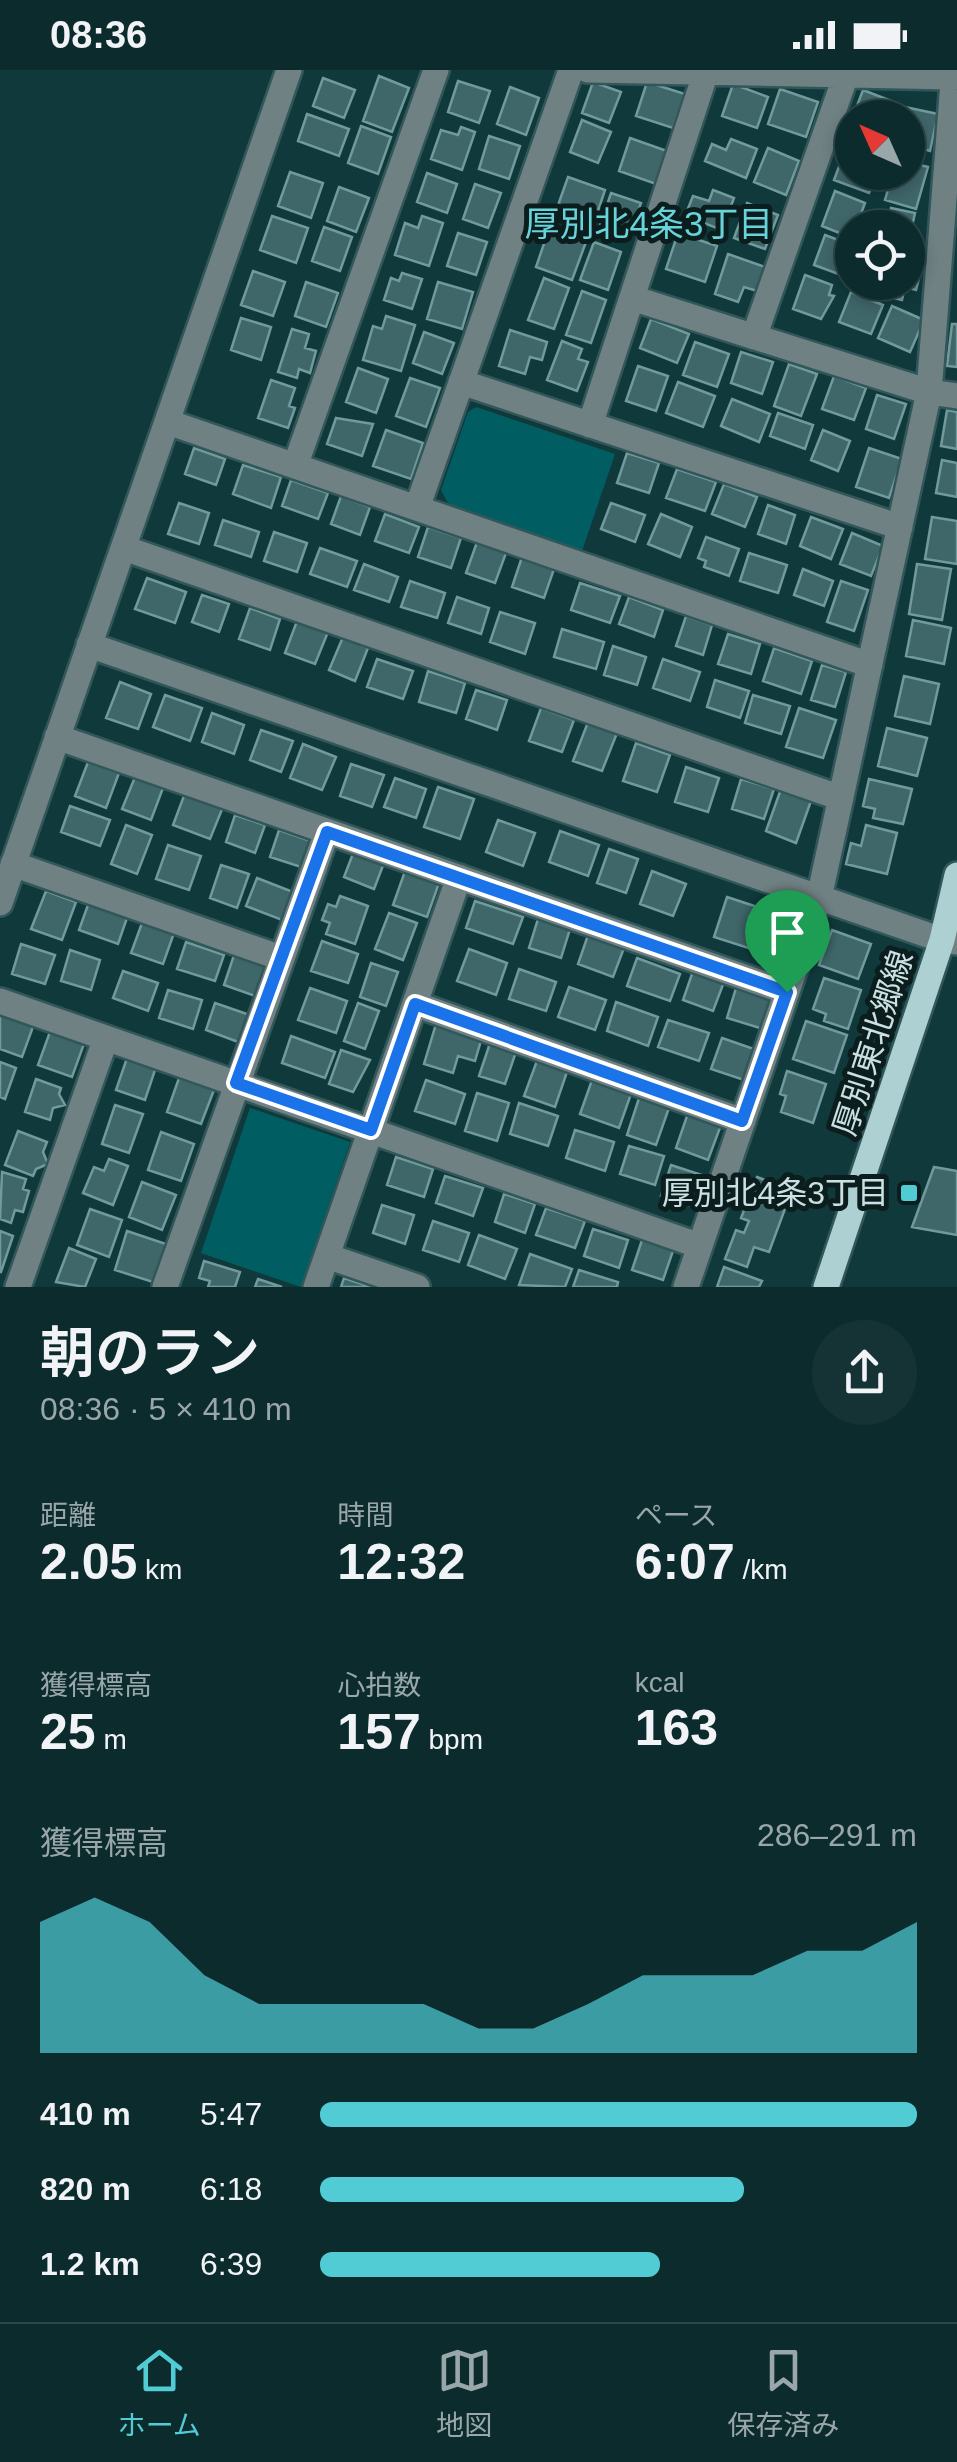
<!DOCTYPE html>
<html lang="ja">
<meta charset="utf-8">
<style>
:root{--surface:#0c2b2d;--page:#153335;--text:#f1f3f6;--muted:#9aa7aa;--line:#2c4749;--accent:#51ccd5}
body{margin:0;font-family:Helvetica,"Noto Sans JP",sans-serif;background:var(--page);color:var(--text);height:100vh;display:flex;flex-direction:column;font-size:38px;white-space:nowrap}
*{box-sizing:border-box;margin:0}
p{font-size:32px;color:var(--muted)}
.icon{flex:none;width:55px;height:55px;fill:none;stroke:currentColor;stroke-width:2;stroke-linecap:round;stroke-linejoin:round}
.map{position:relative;height:1217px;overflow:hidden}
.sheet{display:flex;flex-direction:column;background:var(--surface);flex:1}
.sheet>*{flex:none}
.needle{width:65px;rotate:315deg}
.buttons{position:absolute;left:835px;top:30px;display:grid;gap:20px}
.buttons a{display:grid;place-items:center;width:90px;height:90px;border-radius:50%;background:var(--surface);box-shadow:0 5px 15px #0003,0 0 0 2px var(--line);font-size:50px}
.pin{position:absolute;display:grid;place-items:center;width:85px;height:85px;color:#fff;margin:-102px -42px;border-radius:50% 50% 50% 0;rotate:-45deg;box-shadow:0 0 10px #0007}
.pin .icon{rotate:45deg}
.round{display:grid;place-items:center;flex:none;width:105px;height:105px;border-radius:52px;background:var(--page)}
.overview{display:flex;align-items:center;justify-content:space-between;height:170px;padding:0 40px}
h1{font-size:55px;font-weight:600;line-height:75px}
.metrics{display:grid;grid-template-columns:repeat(3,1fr);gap:15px;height:170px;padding:10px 40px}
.metrics div{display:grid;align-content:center}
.metrics b{font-size:50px;font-weight:600}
.metrics small{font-size:28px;font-weight:400}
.metrics p{font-size:28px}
.chart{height:280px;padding:20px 40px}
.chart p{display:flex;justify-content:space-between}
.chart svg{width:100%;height:180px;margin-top:10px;fill:var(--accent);opacity:.7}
ul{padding:0 40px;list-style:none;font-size:32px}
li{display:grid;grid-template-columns:160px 120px 1fr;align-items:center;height:75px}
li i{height:25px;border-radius:12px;background:var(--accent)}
.status{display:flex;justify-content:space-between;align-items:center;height:70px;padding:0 50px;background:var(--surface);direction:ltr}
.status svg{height:28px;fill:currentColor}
.tab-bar{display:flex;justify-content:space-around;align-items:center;height:140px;border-top:2px solid var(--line);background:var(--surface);font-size:28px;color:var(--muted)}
.tab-bar a{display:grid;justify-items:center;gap:5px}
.tab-bar .active{color:var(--accent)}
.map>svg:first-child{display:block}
.green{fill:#005e63}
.building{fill:#3f6669;stroke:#719a9d;stroke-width:2.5}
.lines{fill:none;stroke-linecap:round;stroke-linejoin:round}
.minor-casing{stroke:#32575a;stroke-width:30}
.major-casing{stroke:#32575a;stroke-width:30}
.minor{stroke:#708183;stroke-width:25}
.major{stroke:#add1d3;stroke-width:25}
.route-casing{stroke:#fff;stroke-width:20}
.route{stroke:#1a73e8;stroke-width:12}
.poi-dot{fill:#51ccd5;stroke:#0c1d1e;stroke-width:4}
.labels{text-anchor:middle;stroke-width:10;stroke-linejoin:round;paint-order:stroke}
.street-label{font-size:32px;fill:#cbe0e2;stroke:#0c1d1e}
.poi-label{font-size:32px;fill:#cbe0e2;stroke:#0c1d1e;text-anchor:end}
.neighbourhood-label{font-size:35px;fill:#67d3db;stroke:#0c1d1e}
</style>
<div class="status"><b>08:36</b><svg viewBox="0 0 49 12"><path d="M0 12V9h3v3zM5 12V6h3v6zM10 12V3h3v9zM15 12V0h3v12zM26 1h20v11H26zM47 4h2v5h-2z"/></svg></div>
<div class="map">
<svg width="957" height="1217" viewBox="0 0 957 1217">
<rect width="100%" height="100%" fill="#10393c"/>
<!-- green -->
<path class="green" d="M476 337 615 384 582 481 449 435 441 420 468 342Z
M250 1038 350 1072 301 1217 201 1183Z"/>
<!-- building -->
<path class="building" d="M379 6 409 18 392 62 363 51Z
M323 8 355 20 344 48 313 36Z
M458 11 490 21 479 53 448 42Z
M593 12 621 22 609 53 582 43Z
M647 12 685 24 673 58 636 46Z
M733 14 768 27 757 58 722 46Z
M510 17 539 28 526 65 497 54Z
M780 19 818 32 806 67 768 54Z
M863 20 894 32 888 48H852V70L845 67Z
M905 37 938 44 930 81 908 75Z
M307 44 349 59 339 86 298 71Z
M582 50 611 62 598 93 570 82Z
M361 56 391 67 378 104 348 93Z
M461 57 475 62 462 100 431 89 441 60 458 65Z
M489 66 520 76 509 109 479 99Z
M630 68 667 81 656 114 619 101Z
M731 69 757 79 746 108 705 91 712 74 726 80Z
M847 75 852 77V102H877L869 123 834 110Z
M768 78 799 91 786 125 754 112Z
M908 92 928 97 916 139 885 130 893 102H908Z
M290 102 323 113 311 148 278 136Z
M427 103 457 114 447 143 417 132Z
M568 107 605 120 595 150 557 138Z
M475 114 501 123 488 158 463 149Z
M339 117 369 128 356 162 327 151Z
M713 120 734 128 722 160 685 146 693 126 709 131Z
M835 121 865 133 852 168 822 156Z
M611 123 641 133 628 169 599 159Z
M747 133 778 145 765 179 734 168Z
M891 138 915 143 908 175V158H887Z
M272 146 308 158 296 193 260 180Z
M422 146 443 153 429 196 395 185 405 153 418 158Z
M324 157 352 167 340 201 312 191Z
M549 159 586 172 572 210 536 197Z
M458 163 487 172 476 205 447 196Z
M678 163 717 176 705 212 666 199Z
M825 165 852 175V209L814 195Z
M594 172 621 182 608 220 580 210Z
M728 184 765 197 757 221 744 217 738 232 715 224Z
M908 194 922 197 916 220 905 217 902 230 872 223 875 212H908Z
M253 201 285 212 273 246 241 235Z
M402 203 422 209 412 239 384 230 391 208 399 211Z
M805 205 832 215 829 225 834 226 821 249 793 239Z
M544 208 569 218 554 259 528 250Z
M306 212 338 223 326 257 295 246Z
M438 212 473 222 462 259 427 249Z
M582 221 606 230 591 273 566 265Z
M851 222 883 235 871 264 839 252Z
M892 236 924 250 910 282 878 268Z
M386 246 415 255 401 301 363 290 373 256 382 259Z
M241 248 271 257 261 290 231 280Z
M651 249 689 264 677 293 640 278Z
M952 254H957V297L947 296Z
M292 259 309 264 305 278 316 281 310 303 299 299 297 308 278 302Z
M510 260 547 272 542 290 530 287 525 304 499 296Z
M424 262 454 273 442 304 413 293Z
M562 271 582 279 578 289 588 292 577 321 547 310Z
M695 272 729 284 717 317 683 305Z
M741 282 773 292 762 324 731 313Z
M789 294 817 304 801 346 774 336Z
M638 296 668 306 656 341 626 331Z
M358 298 388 309 376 343 346 332Z
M834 306 866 318 854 350 822 339Z
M410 308 440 318 426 357 396 346Z
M271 310 295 318 289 336 295 338 288 358 258 348Z
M678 312 715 326 703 357 666 343Z
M877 325 906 334 894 369 866 359Z
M732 329 770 344 759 372 721 356Z
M947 340 957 342V379L941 376Z
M778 343 813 355 805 379 770 366Z
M336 348 373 354 362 386 327 374Z
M386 360 423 373 411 409 373 396Z
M823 360 850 371 838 401 811 390Z
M194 378 225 389 216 415 185 404Z
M869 378 902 389 889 428 856 417Z
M627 383 659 393 649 423 617 413Z
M942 390 957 393V427L936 423Z
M243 395 281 407 271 438 233 424Z
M677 399 716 412 705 441 666 428Z
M291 410 328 423 318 449 282 436Z
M724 414 757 427 745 457 712 444Z
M341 426 370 437 360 465 331 454Z
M179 433 209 443 199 474 168 464Z
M611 433 645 445 635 472 601 459Z
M768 435 795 445 786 474 758 464Z
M385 444 419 457 409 483 375 471Z
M661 444 692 457 680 487 648 474Z
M811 447 843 459 831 489 800 476Z
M932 447 957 451V494L925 489Z
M223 450 259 462 251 487 215 475Z
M428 457 461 468 451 498 418 487Z
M274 462 307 473 297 502 264 491Z
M852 463 883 476 871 506 840 494Z
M706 467 739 479 729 506 704 497 706 491 698 488Z
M477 472 506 483 495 513 466 503Z
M320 478 357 491 347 517 310 504Z
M749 483 787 495 778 523 740 511Z
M522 487 554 499 544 528 512 517Z
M364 494 398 507 389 532 354 520Z
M917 494 951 499 942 550 909 544Z
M803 499 833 511 824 536 794 525Z
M147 508 186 522 175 553 135 539Z
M410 511 445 523 437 548 401 537Z
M841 511 868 520 854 561 827 552Z
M580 513 620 526 610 553 571 540Z
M202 525 229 534 219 562 192 552Z
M457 527 489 538 481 564 448 553Z
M629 527 663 540 654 567 619 554Z
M250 538 280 549 270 580 239 569Z
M500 542 535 553 525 584 490 572Z
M686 546 712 555 703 585 676 576Z
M913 550 951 558 944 594 906 586Z
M297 551 328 562 315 594 285 583Z
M562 559 604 572 596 599 554 587Z
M728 564 760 574 751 604 718 594Z
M343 567 368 578 355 611 329 600Z
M613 576 646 587 637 615 604 605Z
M774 578 812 591 801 624 763 611Z
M377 589 413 601 403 629 367 617Z
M663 589 700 602 690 631 653 618Z
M822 595 846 602 835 637 811 630Z
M428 601 465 613 456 643 419 632Z
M904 606 939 614 930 654 895 646Z
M715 610 749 621 740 648 707 637Z
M120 612 151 624 138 659 106 648Z
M476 620 507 630 497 660 466 649Z
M165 625 202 638 190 671 153 657Z
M753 625 790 636 781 664 745 653Z
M541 638 574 650 562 682 529 671Z
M799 638 836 650 823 688 786 677Z
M212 643 244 655 234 684 202 672Z
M588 652 617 663 602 701 573 691Z
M887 658 927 668 917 706 878 696Z
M261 660 293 671 281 702 250 690Z
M636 673 670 685 657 722 623 711Z
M303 674 336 687 322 720 290 708Z
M88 692 119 703 106 738 75 726Z
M351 694 384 705 372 737 340 726Z
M686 697 719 708 708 742 675 732Z
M135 707 163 718 151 750 122 739Z
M395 708 426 719 416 748 384 737Z
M741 709 774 719 764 749 732 739Z
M869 709 912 719 903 754 873 748 875 739 863 736Z
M438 717 474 729 460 769 424 757Z
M781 719 811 731 796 773 766 761Z
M185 723 223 737 210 769 173 755Z
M70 736 110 750 100 776 61 762Z
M235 745 265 755 255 783 226 772Z
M498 750 535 763 523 796 486 782Z
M126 755 152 765 137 804 111 794Z
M866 755 897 763 887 804 846 794 851 773 861 776Z
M279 760 311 771 301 797 270 787Z
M560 761 599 775 588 806 549 792Z
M168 775 201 786 189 820 156 809Z
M609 779 638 789 626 823 597 813Z
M354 781 384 793 374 819 344 807Z
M221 795 249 804 237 838 210 828Z
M405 801 439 813 427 847 393 835Z
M652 801 686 814 673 846 640 834Z
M257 808 293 822 282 850 246 836Z
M46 821 76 832 62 870 31 859Z
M340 826 368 836 355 874 326 864 330 853 322 850 328 834 336 837Z
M727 827 776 843 764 883 714 867Z
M475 831 523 847 513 874 466 858Z
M89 832 128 845 118 874 79 860Z
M389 843 417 853 403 890 375 879Z
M538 849 570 859 561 888 529 878Z
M142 853 174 863 163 894 131 883Z
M832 860 871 874 858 909 819 895Z
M588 865 624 878 613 907 578 894Z
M322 871 358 884 348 913 311 901Z
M186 872 224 885 215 911 177 899Z
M21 874 55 885 45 914 12 904Z
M469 879 507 893 496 925 457 911Z
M70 880 100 890 91 920 61 911Z
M235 882 266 893 255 926 224 915Z
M637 888 680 904 670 931 627 916Z
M371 893 398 902 386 936 360 927Z
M519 899 556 912 546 941 509 929Z
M123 901 158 913 148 941 113 928Z
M693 901 724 912 713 941 683 930Z
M824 908 861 920 848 959 824 951 826 944 813 939Z
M569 917 606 930 595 960 558 947Z
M310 918 347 931 336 963 298 950Z
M736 918 772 929 763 959 727 948Z
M168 920 202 930 193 959 159 948Z
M616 932 658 947 648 976 607 961Z
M215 933 250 945 241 973 206 960Z
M358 933 379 941 365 979 344 971Z
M0 942 34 954 22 987 0 979Z
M668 950 709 963 699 991 658 977Z
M806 951 847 965 834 1003 793 989Z
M436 954 482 967 475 991 458 986 453 1003 424 994Z
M51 959 85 971 72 1007 38 995Z
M291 966 335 982 325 1008 282 993Z
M722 968 754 979 744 1010 711 999Z
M491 970 517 979 505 1014 479 1006Z
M341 980 370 990 353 1022 329 1014Z
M127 988 156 997 145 1030 116 1020Z
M538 988 568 999 555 1037 524 1026Z
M0 992 16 998 5 1029 0 1027Z
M787 1001 826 1014 813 1053 781 1042 786 1026 780 1024Z
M179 1008 214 1020 201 1054 167 1042Z
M36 1009 61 1018 59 1024 65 1035 53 1038 50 1050 25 1042Z
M426 1010 465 1024 455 1054 415 1041Z
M592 1010 631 1024 619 1058 580 1044Z
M477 1023 509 1033 497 1071 465 1061Z
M640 1025 670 1035 656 1075 627 1065Z
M519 1033 558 1046 548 1076 510 1064Z
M115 1035 143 1044 129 1083 102 1074Z
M688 1043 721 1055 708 1090 676 1078Z
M575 1060 614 1072 605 1101 566 1088Z
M18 1061 47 1072 43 1082 48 1094 36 1099 33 1106 5 1095Z
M161 1062 194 1074 181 1111 148 1100Z
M629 1076 664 1086 655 1115 620 1104Z
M396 1087 433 1099 424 1127 387 1115Z
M109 1089 128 1096 113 1135 83 1123 94 1097 104 1101Z
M671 1095 714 1109 704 1140 661 1126Z
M934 1097 957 1101V1165L912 1157Z
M2 1102 26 1109 23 1119 29 1121 23 1142 15 1140 11 1153 0 1149Z
M445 1106 483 1118 473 1146 436 1133Z
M757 1107 792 1120 769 1182 754 1177 747 1197 725 1189 736 1160 744 1163 749 1151 741 1148Z
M142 1112 176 1125 162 1160 129 1147Z
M504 1124 535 1134 525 1163 495 1152Z
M382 1135 414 1145 405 1174 373 1163Z
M546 1138 585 1151 575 1178 536 1165Z
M90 1139 122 1150 109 1187 77 1175Z
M433 1151 469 1163 459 1192 423 1180Z
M593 1159 628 1170 619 1198 584 1186Z
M0 1161 13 1166 1 1202H0Z
M127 1161 169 1175 156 1213 115 1200Z
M644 1164 675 1175 663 1210 632 1200Z
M479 1165 517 1179 505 1209 468 1195Z
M69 1178 96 1189 85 1217 56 1212Z
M530 1184 572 1199 565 1217 519 1215Z
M204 1191 240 1202 235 1217H208L210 1211 199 1208Z
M724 1197 762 1211 759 1217H717Z
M579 1200 618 1212 617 1217H573Z
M344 1208 371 1217H341Z
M258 1209 282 1217H255Z"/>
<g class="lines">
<defs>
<path id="minor" d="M588 0 954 7
M632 228 929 322 957 326
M754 267 846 5
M461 312 900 457
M168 352 870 595
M590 355 706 2
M295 396 436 0
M417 438 571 0
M124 478 841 728
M89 575 942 870 957 872
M57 667 787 922
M13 794 281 888
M0 833 289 0
M0 931 700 1176
M415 934 743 1051
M327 1186 417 1217
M18 1217 106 968
M165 1217 327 762
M316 1217 459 807
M686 1217 819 828 929 322 954 0"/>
<path id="major" d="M826 1217 942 870 957 805"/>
</defs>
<!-- minor casing -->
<use href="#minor" class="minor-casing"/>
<!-- major casing -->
<use href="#major" class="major-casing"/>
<!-- minor -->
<use href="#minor" class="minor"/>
<!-- major -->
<use href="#major" class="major"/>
</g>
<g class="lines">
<defs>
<path id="route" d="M327 762 787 922 742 1051 415 934 371 1060 236 1013Z"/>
</defs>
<!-- route casing -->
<use href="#route" class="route-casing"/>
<!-- route -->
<use href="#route" class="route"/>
</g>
<!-- markers -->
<rect class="poi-dot" x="899" y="1113" width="20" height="20" rx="5"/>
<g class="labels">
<!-- street labels -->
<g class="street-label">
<text transform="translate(873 973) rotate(-72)" y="11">厚別東北郷線</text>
</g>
<!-- poi labels -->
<g class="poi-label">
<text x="889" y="1134">厚別北4条3丁目</text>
</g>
<!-- neighbourhood labels -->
<g class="neighbourhood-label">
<text x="649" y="166">厚別北4条3丁目</text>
</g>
</g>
</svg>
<div class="buttons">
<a><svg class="needle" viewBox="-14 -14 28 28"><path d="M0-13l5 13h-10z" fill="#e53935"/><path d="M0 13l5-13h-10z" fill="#9aa7aa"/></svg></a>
<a><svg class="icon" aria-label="locate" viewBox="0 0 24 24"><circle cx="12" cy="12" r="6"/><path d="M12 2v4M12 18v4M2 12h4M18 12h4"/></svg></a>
</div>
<div class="pin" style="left:787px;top:922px;background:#1e9e55"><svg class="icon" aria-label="arrive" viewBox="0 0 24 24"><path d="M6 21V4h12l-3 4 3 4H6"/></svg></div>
</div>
<section class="sheet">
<div class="overview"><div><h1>朝のラン</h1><p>08:36 · 5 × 410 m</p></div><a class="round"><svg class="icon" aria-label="share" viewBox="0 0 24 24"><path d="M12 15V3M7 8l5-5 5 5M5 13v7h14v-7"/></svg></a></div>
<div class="metrics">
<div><p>距離</p><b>2.05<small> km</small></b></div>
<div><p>時間</p><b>12:32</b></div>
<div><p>ペース</p><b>6:07<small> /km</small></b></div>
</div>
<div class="metrics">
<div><p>獲得標高</p><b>25<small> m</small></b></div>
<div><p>心拍数</p><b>157<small> bpm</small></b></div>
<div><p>kcal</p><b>163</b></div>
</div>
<div class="chart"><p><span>獲得標高</span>286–291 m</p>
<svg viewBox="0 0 160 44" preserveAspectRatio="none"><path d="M0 44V12L10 6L20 12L30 25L40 32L50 32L60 32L70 32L80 38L90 38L100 32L110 25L120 25L130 25L140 19L150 19L160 12V44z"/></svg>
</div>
<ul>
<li><b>410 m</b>5:47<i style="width:100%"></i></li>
<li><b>820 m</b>6:18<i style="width:71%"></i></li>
<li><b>1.2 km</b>6:39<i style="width:57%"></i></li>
</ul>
</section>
<nav class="tab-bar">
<a class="active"><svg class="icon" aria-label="home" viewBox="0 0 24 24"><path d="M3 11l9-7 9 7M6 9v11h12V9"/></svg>ホーム</a>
<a><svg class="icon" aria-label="map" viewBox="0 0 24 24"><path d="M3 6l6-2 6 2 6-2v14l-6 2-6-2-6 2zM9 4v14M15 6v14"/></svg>地図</a>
<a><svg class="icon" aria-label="saved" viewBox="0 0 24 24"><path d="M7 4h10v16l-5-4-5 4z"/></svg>保存済み</a>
</nav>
